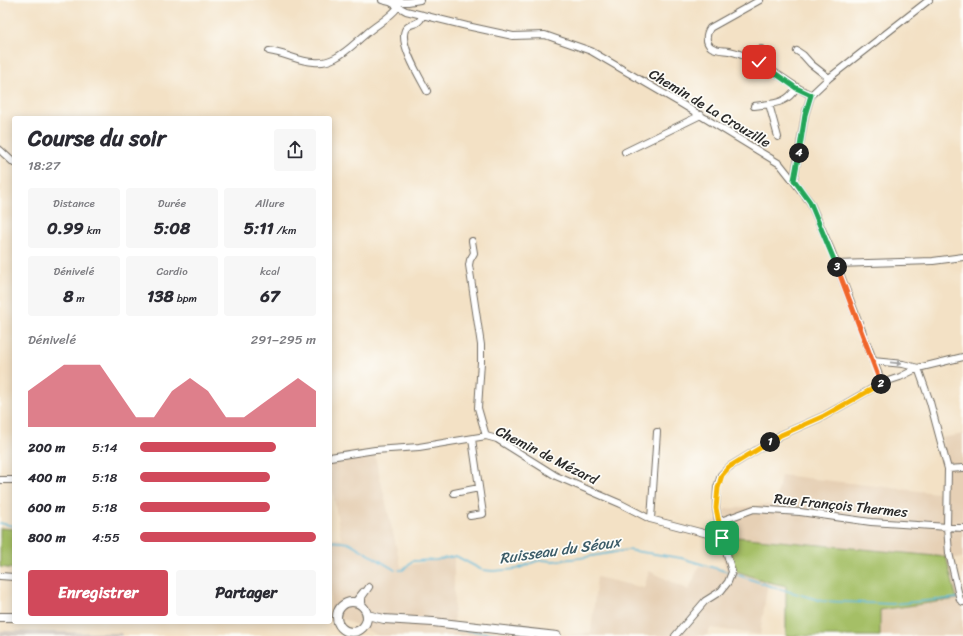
<!DOCTYPE html>
<html lang="fr">
<meta charset="utf-8">
<style>
:root{--surface:#fff;--page:#f7f7f7;--text:#2b2b33;--muted:#7c7c81;--accent:#d1495b}
body{margin:0;font-family:Sriracha,sans-serif;background:var(--page);color:var(--text);height:100vh;display:flex;flex-direction:column;font-size:15px;white-space:nowrap}
*{box-sizing:border-box;margin:0}
p{font-size:13px;color:var(--muted)}
.icon{flex:none;width:22px;height:22px;fill:none;stroke:currentColor;stroke-width:2;stroke-linecap:round;stroke-linejoin:round}
.map{position:relative;flex:1;overflow:hidden}
.details{position:absolute;left:12px;top:116px;width:320px;height:508px;display:flex;flex-direction:column;background:var(--surface);border-radius:4px;box-shadow:0 2px 10px #0003}
.details>*{flex:none}
.pin{position:absolute;display:grid;place-items:center;width:34px;height:34px;color:#fff;margin:-17px;border-radius:8px;box-shadow:0 2px 6px #0006}
.km{position:absolute;width:20px;height:20px;margin:-10px;border-radius:50%;background:#222;color:#fff;font-size:11px;line-height:20px;text-align:center}
.round{display:grid;place-items:center;flex:none;width:42px;height:42px;border-radius:4px;background:var(--page)}
.head{display:flex;align-items:center;justify-content:space-between;height:68px;padding:0 16px}
h1{font-size:22px;font-weight:800;line-height:30px}
.metrics{display:grid;grid-template-columns:repeat(3,1fr);gap:6px;height:68px;padding:4px 16px}
.metrics div{display:grid;align-content:center;border-radius:4px;background:var(--page);text-align:center}
.metrics b{font-size:17px;font-weight:800}
.metrics small{font-size:11px;font-weight:400}
.metrics p{font-size:11px}
.chart{height:112px;padding:8px 16px}
.chart p{display:flex;justify-content:space-between}
.chart svg{width:100%;height:72px;margin-top:4px;fill:var(--accent);opacity:.7}
.cta{display:flex;gap:8px;margin-top:auto;padding:8px 16px}
.cta a{flex:1;height:46px;border-radius:4px;background:var(--accent);color:#fff;font-size:16px;font-weight:800;line-height:46px;text-align:center}
.cta a+a{background:var(--page);color:var(--text)}
ul{padding:0 16px;list-style:none;font-size:13px}
li{display:grid;grid-template-columns:64px 48px 1fr;align-items:center;height:30px}
li i{height:10px;border-radius:5px;background:var(--accent)}
.map>svg:first-child{display:block}
.built{fill:#e6d0b5}
.industrial{fill:#ccc2b9}
.green{fill:#a5bf66;stroke:#687548}
.lines{fill:none;stroke-linecap:round;stroke-linejoin:round}
.stream{stroke:#5bb8d9;stroke-width:1.5}
.minor-casing{stroke:#716b61;stroke-width:8}
.major-casing{stroke:#716b61;stroke-width:10}
.minor{stroke:#fff;stroke-width:6}
.major{stroke:#fff;stroke-width:8}
.oneway{fill:#a0a0a0}
.split-1-casing{stroke:#fff;stroke-width:8}
.split-2-casing{stroke:#fff;stroke-width:8}
.split-3-casing{stroke:#fff;stroke-width:8}
.split-4-casing{stroke:#fff;stroke-width:8}
.split-5-casing{stroke:#fff;stroke-width:8}
.split-1{stroke:#f5b400;stroke-width:5}
.split-2{stroke:#f5b400;stroke-width:5}
.split-3{stroke:#f0652b;stroke-width:5}
.split-4{stroke:#22a559;stroke-width:5}
.split-5{stroke:#22a559;stroke-width:5}
.labels{text-anchor:middle;stroke-width:3.5;stroke-linejoin:round;paint-order:stroke}
.street-label{font-size:14px;fill:#2b2b2b;stroke:#fdfcf7}
.water-label{font-size:15px;font-style:italic;fill:#3c5c68;stroke:#fdfcf7}
</style>
<div class="map">
<svg width="963" height="636" viewBox="0 0 963 636">
<rect width="100%" height="100%" fill="#fdfcf7"/>
<filter id="ink" filterUnits="userSpaceOnUse"><feTurbulence type="fractalNoise" baseFrequency=".025" numOctaves="2"/><feDisplacementMap in="SourceGraphic" scale="8" xChannelSelector="R" yChannelSelector="G"/><feConvolveMatrix kernelMatrix="1 2 1 2 8 2 1 2 1" color-interpolation-filters="sRGB"/></filter>
<filter id="wash" filterUnits="userSpaceOnUse"><feTurbulence type="fractalNoise" baseFrequency=".012" numOctaves="4" result="noise"/><feDisplacementMap in="SourceGraphic" scale="16" xChannelSelector="R" yChannelSelector="G"/><feGaussianBlur stdDeviation="0.9" result="paint"/><feColorMatrix in="noise" values="0 0 0 0 0 0 0 0 0 0 0 0 0 0 0 0 0 1.4 0 .05"/><feComposite in="paint" operator="in"/></filter>
<g filter="url(#wash)">
<rect width="100%" height="100%" fill="#f3e1c5"/>
<!-- built -->
<path class="built" d="M963 434V558H954L963 593V636H880V610L957 599 804 545 727 536 736 571 768 582 760 635 711 628 706 636H563L591 632 597 577 644 588 649 571 689 590 699 566 726 569 717 539 725 509 766 505 775 506 781 475 945 494 942 438Z
M374 452 401 567 454 556V629L509 636H379L330 613V538L341 539 330 476V461Z"/>
<!-- industrial -->
<path class="industrial" d="M0 631 121 633 122 636H0Z"/>
<!-- green -->
<path class="green" d="M0 528 14 529V569L0 567Z
M726 536 946 557 957 599 880 610V636H786V586L768 582 736 571Z"/>
<g class="lines">
<!-- stream -->
<path class="stream" d="M0 523 14 526
M330 541 350 543 395 570
M399 570H403L412 561 436 560 456 556 482 570 493 571 517 569 534 562 541 560 553 561 580 558 628 550 681 558 728 572
M735 574 767 585 822 601 892 604 958 598
M452 629 519 636"/>
</g>
</g>
<g filter="url(#ink)">
<g class="lines">
<defs>
<path id="minor" d="M382 0 390 2 406 11 467 26 513 36 545 35 591 51 680 103 780 164 810 202 831 250 882 383
M760 0 710 28C706 34 705 42 711 47 717 51 724 50 729 51 735 52 742 55 747 57 770 66 789 85 811 95
M392 2H408L420 0
M423 15C422 17 421 20 418 22 414 25 408 24 405 30 399 44 420 78 427 91
M269 51C285 53 299 62 314 62 321 63 329 61 335 58 347 52 357 41 367 33 377 24 390 18 398 7
M797 51 803 55 811 64 829 78
M748 57C750 50 754 50 761 49
M769 104 778 137
M754 106C772 103 786 105 796 88
M0 150 14 163
M625 152 701 115
M794 180 805 115 811 95 829 78 929 0
M472 241 474 253 470 260 469 265 481 345V362L478 408 486 436
M836 264 933 261 963 257
M873 361 903 364 918 368
M918 368 930 402 948 469 947 527 949 553 960 600 963 602
M330 457 375 450 419 447 486 436 497 439 556 476 621 504 650 519 723 538
M948 469 963 468
M0 480H14
M454 493 479 488
M470 516 483 514 472 439
M651 519 657 432
M718 522 754 509 800 512 871 522 963 528
M0 576 14 577
M355 602 363 592
M362 606V597L369 587
M675 636 705 601 721 591 728 582 732 572 719 526 716 508 717 488 721 475 729 467 781 435 824 416 882 383 900 377 918 368 963 357"/>
<path id="major" d="M337 617a15 15 0 1 1 30 0a15 15 0 1 1-30 0Z
M367 615 384 619 433 622 557 636
M0 617H14"/>
</defs>
<!-- minor casing -->
<use href="#minor" class="minor-casing"/>
<!-- major casing -->
<use href="#major" class="major-casing"/>
<!-- minor -->
<use href="#minor" class="minor"/>
<!-- major -->
<use href="#major" class="major"/>
</g>
<!-- one-way arrows -->
<defs><path id="oneway-solid" d="M-6-.8H1V-3.2L6.5 0L1 3.2V.8H-6Z"/></defs>
<use class="oneway" href="#oneway-solid" transform="translate(896 363) rotate(6)"/>
</g>
<g class="lines" filter="url(#ink)">
<defs>
<path id="split-1" d="M722 538 716 508 718 488 722 475 729 467 770 442"/>
<path id="split-2" d="M770 442 781 435 824 416 881 384"/>
<path id="split-3" d="M837 267 881 384"/>
<path id="split-4" d="M799 153 794 180 810 202 837 267"/>
<path id="split-5" d="M759 62 796 88 811 95 805 115 799 153"/>
</defs>
<!-- split-1 casing -->
<use href="#split-1" class="split-1-casing"/>
<!-- split-2 casing -->
<use href="#split-2" class="split-2-casing"/>
<!-- split-3 casing -->
<use href="#split-3" class="split-3-casing"/>
<!-- split-4 casing -->
<use href="#split-4" class="split-4-casing"/>
<!-- split-5 casing -->
<use href="#split-5" class="split-5-casing"/>
<!-- split-1 -->
<use href="#split-1" class="split-1"/>
<!-- split-2 -->
<use href="#split-2" class="split-2"/>
<!-- split-3 -->
<use href="#split-3" class="split-3"/>
<!-- split-4 -->
<use href="#split-4" class="split-4"/>
<!-- split-5 -->
<use href="#split-5" class="split-5"/>
</g>
<g class="labels">
<!-- street labels -->
<g class="street-label">
<text transform="translate(710 108) rotate(31)" y="5">Chemin de La Crouzille</text>
<text transform="translate(547 455) rotate(27)" y="5">Chemin de Mézard</text>
<text transform="translate(841 505) rotate(6)" y="5">Rue François Thermes</text>
</g>
<!-- water labels -->
<g class="water-label">
<text transform="translate(560 550) rotate(-8)" y="5">Ruisseau du Séoux</text>
</g>
</g>
</svg>
<div class="pin" style="left:722px;top:538px;background:#1e9e55"><svg class="icon" aria-label="arrive" viewBox="0 0 24 24"><path d="M6 21V4h12l-3 4 3 4H6"/></svg></div>
<div class="pin" style="left:759px;top:62px;background:#d93025"><svg class="icon" aria-label="check" viewBox="0 0 24 24"><path d="M5 12l5 5 9-10"/></svg></div>
<b class="km" style="left:770px;top:442px">1</b>
<b class="km" style="left:881px;top:384px">2</b>
<b class="km" style="left:837px;top:267px">3</b>
<b class="km" style="left:799px;top:153px">4</b>
<section class="details">
<div class="head"><div><h1>Course du soir</h1><p>18:27</p></div><a class="round"><svg class="icon" aria-label="share" viewBox="0 0 24 24"><path d="M12 15V3M7 8l5-5 5 5M5 13v7h14v-7"/></svg></a></div>
<div class="metrics">
<div><p>Distance</p><b>0.99<small> km</small></b></div>
<div><p>Durée</p><b>5:08</b></div>
<div><p>Allure</p><b>5:11<small> /km</small></b></div>
</div>
<div class="metrics">
<div><p>Dénivelé</p><b>8<small> m</small></b></div>
<div><p>Cardio</p><b>138<small> bpm</small></b></div>
<div><p>kcal</p><b>67</b></div>
</div>
<div class="chart"><p><span>Dénivelé</span>291–295 m</p>
<svg viewBox="0 0 160 44" preserveAspectRatio="none"><path d="M0 44V22L10 14L20 6L30 6L40 6L50 22L60 38L70 38L80 22L90 14L100 22L110 38L120 38L130 30L140 22L150 14L160 22V44z"/></svg>
</div>
<ul>
<li><b>200 m</b>5:14<i style="width:77%"></i></li>
<li><b>400 m</b>5:18<i style="width:74%"></i></li>
<li><b>600 m</b>5:18<i style="width:74%"></i></li>
<li><b>800 m</b>4:55<i style="width:100%"></i></li>
</ul>
<div class="cta"><a>Enregistrer</a><a>Partager</a></div>
</section>
</div>
